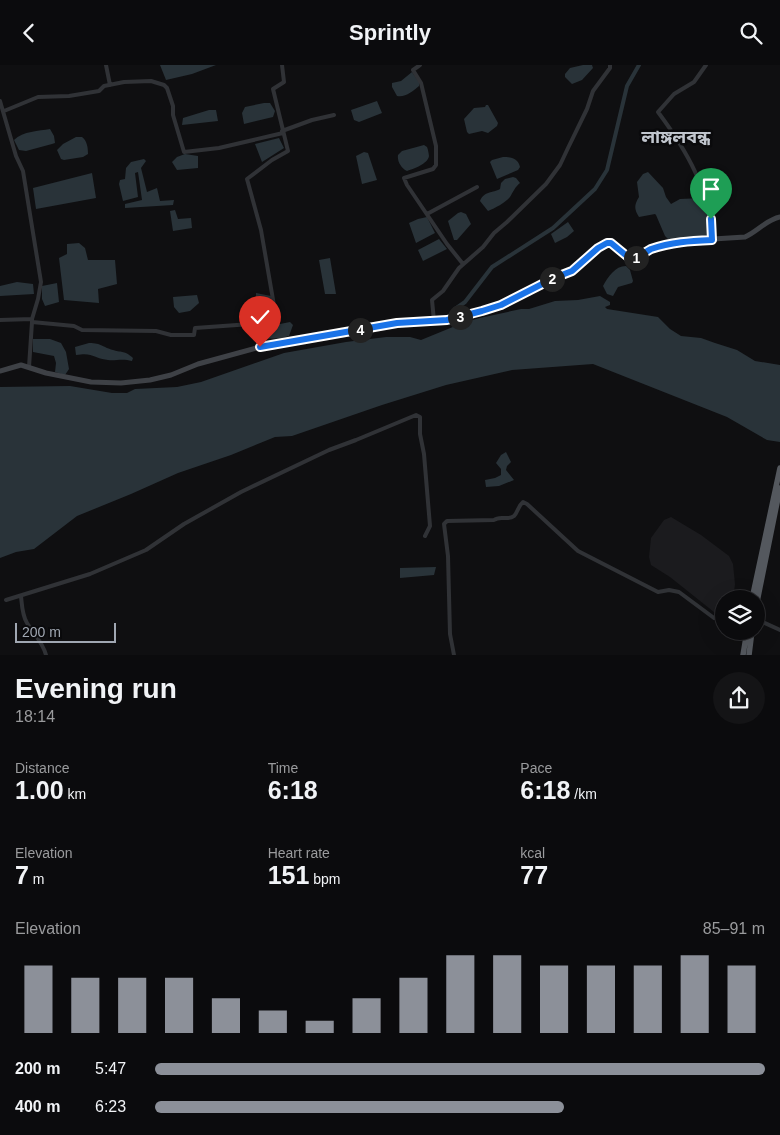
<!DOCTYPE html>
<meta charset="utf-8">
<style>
:root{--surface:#0b0b0d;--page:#141416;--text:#f1f3f6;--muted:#9a9b9d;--line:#2b2b2e;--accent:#8c9099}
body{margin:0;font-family:Arial,"Noto Sans Bengali",sans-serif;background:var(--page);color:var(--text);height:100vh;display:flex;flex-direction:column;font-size:19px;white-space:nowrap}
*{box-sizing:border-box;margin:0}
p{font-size:16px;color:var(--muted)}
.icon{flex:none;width:28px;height:28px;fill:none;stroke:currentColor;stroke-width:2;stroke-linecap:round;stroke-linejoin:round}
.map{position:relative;height:590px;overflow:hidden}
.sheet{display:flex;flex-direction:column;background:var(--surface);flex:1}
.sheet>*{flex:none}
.controls{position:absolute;left:715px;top:525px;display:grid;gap:10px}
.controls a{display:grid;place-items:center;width:50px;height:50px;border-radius:50%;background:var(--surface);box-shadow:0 5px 20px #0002,0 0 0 1px var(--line);font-size:25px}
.scale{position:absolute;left:15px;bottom:12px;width:101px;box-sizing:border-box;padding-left:5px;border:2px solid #a0a7b2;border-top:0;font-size:14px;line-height:18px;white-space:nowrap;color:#a0a7b2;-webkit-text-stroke:4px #0a0a0c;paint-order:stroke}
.pin{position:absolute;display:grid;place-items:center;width:42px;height:42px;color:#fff;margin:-51px -21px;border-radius:50% 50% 50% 0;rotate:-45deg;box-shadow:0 0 5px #0007}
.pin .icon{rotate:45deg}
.km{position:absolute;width:25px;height:25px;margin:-12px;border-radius:50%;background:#222;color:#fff;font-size:14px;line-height:25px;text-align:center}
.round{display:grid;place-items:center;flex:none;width:52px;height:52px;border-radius:26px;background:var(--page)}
.summary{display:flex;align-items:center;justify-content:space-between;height:85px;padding:0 15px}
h1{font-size:28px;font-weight:600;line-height:38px}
.figures{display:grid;grid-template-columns:repeat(3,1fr);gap:8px;height:85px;padding:5px 15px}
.figures div{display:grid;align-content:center}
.figures b{font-size:25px;font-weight:600}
.figures small{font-size:14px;font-weight:400}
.figures p{font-size:14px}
.chart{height:140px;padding:10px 15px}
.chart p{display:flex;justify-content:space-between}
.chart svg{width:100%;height:90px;margin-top:5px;stroke:var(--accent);stroke-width:6}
ul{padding:0 15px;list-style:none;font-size:16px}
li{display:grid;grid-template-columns:80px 60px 1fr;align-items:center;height:38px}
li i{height:12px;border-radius:6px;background:var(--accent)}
header{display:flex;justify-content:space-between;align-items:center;height:65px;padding:0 15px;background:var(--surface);font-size:22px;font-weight:600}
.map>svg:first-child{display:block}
.built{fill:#1b1b1e}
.water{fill:#293339}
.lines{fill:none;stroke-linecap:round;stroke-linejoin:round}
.canal{stroke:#293339;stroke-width:4}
.minor{stroke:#303236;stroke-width:4}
.secondary{stroke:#3e4146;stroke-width:5}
.trunk{stroke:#54585e;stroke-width:5.5}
.route-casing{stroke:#fff;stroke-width:10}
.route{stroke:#1a73e8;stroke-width:6}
.labels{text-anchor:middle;stroke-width:5;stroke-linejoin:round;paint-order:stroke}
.quarter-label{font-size:18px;font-weight:bold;fill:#c1c6ce;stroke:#0a0a0c}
</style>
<header><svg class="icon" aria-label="back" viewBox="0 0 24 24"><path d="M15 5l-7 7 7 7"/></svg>Sprintly<svg class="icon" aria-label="search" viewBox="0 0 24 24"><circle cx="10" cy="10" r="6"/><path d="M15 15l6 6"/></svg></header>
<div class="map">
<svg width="780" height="590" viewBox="0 0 780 590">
<rect width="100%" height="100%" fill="#0f0f11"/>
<!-- built -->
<path class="built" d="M671 452 701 470 729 491 733 499 735 519 733 534H724V551H719L670 512 651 500 649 492 651 473 664 455Z"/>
<!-- water -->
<path class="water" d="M160 0H216L192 9 166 15Z
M583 0H592L593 3 582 15 572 19 565 12V9L570 3Z
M412 7 419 17V21C413 26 405 33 397 31L392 22V18L401 16Z
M377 36 382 48 359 57 354 55 351 45Z
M264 38H270L275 46 273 52 244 59 242 48 245 42Z
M486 40H488L498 58 497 61 488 68 482 66 469 69 467 67 464 54 474 43 485 42Z
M209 45H216L218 56 182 60 183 53Z
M50 64 54 71 55 78 52 79 26 86 19 85 14 75C23 66 39 66 50 64Z
M76 72H82C87 76 88 82 88 89L83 92 64 95 61 94 57 85 63 79Z
M279 73 284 83 262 97 255 79Z
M424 80 427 82C428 84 429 90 429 91 428 99 413 104 407 106 401 103 397 96 398 90L402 86Z
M364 87 368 88 377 115 362 119 356 91Z
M185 89 198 91V103L177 105 172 97 177 92Z
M503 92C511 92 518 93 520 102L518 105 497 114 490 97 492 95Z
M144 94 146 96 141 103 147 127 157 123 160 136 174 135 173 140 125 143V139L142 135 138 107 135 108 138 132 123 136 119 119 120 115 125 114 126 103 131 97Z
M648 107 663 123 666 132 671 139 680 134 703 133 709 153V173L669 175 665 171 656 150 655 149 639 152C634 144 634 140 639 132L637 117 643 109Z
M92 108 96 133 36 144 33 123Z
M513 112 516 113 520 118C515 122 513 127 510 132 505 138 495 143 488 146L480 136C484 126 493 128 500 124L501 118 505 114Z
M175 145 178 154 191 153 192 163 173 166 170 146Z
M461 147 466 149 471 159 457 175H454L448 156 458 148Z
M427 152 435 168 416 178 409 158 418 154Z
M568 157 574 166 567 172 555 178 551 169Z
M439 174 447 184 423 196 418 185Z
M79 178 85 183 88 195H115L117 219 98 224 99 238 64 235 59 193 67 189V179Z
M330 193 336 229H325L319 195Z
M626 201 630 205 633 216 632 218 618 222 613 231 607 229 603 221C608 212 615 201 626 201Z
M17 217 33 219 34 229 0 231V221Z
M57 218 59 237 45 241 42 234V221Z
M256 228 271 231 272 252 260 253 258 249H252V246L256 242Z
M197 230 199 238 190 246 179 248 174 242 173 232Z
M600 231 610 237V240L605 242 607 244 658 252 670 264 681 271 701 273 715 278 737 285 755 296 780 300V377L767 375 727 352 593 299 512 305 446 320 382 340 292 371 275 372 231 390 178 408 131 429 77 451 34 484 16 487 0 493V322L70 321 112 328H127L135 324 177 322 201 317 284 288 346 277 386 272H410L421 275 465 257 480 253 521 244H529L555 236 578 235Z
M274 256 275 260 290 257 293 260 289 271 282 273 265 274 263 259Z
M33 274H50L61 278 66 287 69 304 65 310 55 307 56 298 54 291 33 287Z
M89 278C102 278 102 282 113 285 123 288 124 285 133 293L132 296C122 293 116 296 108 295 92 293 94 287 76 290L75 282Z
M506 387 511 397 507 401 506 405 514 415 499 421 486 422 485 415 495 413 501 410V404L496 398 501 390Z
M436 502 434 510 400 513V503Z"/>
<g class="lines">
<!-- canal -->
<path class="canal" d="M460 263 453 248 455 244 465 237 492 202 553 163 595 124 607 105 627 21 639 0"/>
<!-- minor -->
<path class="minor" d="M106 0 110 20
M420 0 413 5 421 18 436 81V100L433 104 404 113 407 120 447 179 463 199
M706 0 694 17 674 29 658 47C687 86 710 125 712 175
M0 36 16 91 23 106 41 217 38 234 32 254
M4 46 38 32 69 31 99 26 104 21 124 17 151 16 164 20 167 23 173 41V50L184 87 219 83 283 68
M282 66 312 55 334 50
M427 149 477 122
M0 255 32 254V257L74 261 82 265 156 266 171 270H194L195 263 251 259 273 254 276 252 261 165 247 114 272 95 288 86 273 24 284 17 282 0
M434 256 432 235 443 226 459 203 483 182 494 168 507 157 546 119 560 100 568 83 587 44 593 26 610 3V0
M29 302 32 257
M21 531C22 540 22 550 27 558 34 569 43 578 46 590
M6 535 90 509 146 485 184 459 241 427 329 385 356 375 416 350 420 352V369L424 389 430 461 425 471
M756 554 780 565
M454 590 450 569 448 491 444 459 447 456 494 455C500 450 508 456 514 451 518 447 518 441 523 437L527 439 578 486 658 527 669 525 679 527 714 553"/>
<!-- secondary -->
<path class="secondary" d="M0 306 21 300 46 308 91 317 121 318 150 315 171 310 198 299 260 282 397 258 447 255 482 245 501 240 554 213 571 207 597 183 607 178 611 179 628 192 633 194 648 186 681 176 745 172C758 166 766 155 780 152"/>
<!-- trunk -->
<path class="trunk" d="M752 534 780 403
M756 542 780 423
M743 590 747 566
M749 590 752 566"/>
</g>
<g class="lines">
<defs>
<path id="route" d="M260 282 397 258 447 255 482 246 501 240 554 213 572 206 598 183 607 178H611L628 192 634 194C640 192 645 187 651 184 671 177 691 176 712 175L711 154"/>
</defs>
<!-- route casing -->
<use href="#route" class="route-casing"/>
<!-- route -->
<use href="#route" class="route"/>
</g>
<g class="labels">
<!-- quarter labels -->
<g class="quarter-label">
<text x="676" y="78">লাঙ্গলবন্ধ</text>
</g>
</g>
</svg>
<div class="controls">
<a><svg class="icon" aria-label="layers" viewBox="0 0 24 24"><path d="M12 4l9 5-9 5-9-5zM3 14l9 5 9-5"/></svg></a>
</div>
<div class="scale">200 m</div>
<div class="pin" style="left:711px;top:154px;background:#1e9e55"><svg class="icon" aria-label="arrive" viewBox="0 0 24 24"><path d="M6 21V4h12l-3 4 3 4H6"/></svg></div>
<div class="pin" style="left:260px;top:282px;background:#d93025"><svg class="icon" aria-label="check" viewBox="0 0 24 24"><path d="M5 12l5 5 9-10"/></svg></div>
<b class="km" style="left:636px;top:193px">1</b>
<b class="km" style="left:552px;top:214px">2</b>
<b class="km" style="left:460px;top:252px">3</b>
<b class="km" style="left:360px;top:265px">4</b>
</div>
<section class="sheet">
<div class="summary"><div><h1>Evening run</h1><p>18:14</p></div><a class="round"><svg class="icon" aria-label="share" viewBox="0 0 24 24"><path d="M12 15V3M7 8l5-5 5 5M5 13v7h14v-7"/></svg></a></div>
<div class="figures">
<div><p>Distance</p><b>1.00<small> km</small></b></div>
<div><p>Time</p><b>6:18</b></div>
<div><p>Pace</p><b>6:18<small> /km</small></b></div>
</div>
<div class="figures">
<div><p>Elevation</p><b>7<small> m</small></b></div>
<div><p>Heart rate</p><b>151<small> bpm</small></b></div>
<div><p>kcal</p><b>77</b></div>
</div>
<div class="chart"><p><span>Elevation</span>85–91 m</p>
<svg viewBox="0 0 160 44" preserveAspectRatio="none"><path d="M5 44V11M15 44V17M25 44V17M35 44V17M45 44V27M55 44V33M65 44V38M75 44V27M85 44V17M95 44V6M105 44V6M115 44V11M125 44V11M135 44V11M145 44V6M155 44V11"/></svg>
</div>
<ul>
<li><b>200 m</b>5:47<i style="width:100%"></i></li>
<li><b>400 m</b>6:23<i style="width:67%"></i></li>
</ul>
</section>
